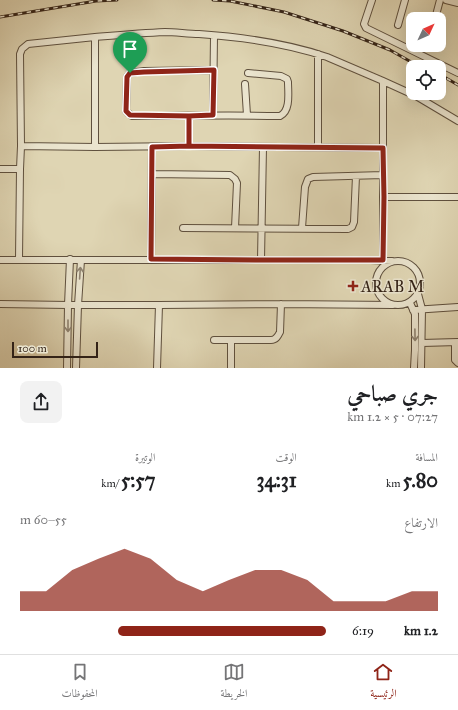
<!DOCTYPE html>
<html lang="ar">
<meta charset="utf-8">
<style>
:root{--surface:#fff;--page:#f2f2f2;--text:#202124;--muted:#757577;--line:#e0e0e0;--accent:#8f2418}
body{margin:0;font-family:"IM FELL Great Primer",Amiri,serif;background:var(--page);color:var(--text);direction:rtl;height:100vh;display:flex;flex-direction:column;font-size:15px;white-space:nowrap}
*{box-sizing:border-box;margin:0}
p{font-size:13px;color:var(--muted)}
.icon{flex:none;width:22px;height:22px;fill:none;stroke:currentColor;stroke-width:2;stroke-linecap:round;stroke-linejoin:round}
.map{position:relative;height:368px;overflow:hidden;direction:ltr}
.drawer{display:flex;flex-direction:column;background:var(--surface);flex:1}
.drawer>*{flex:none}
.needle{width:26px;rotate:46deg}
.controls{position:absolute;left:406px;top:12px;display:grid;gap:8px}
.controls a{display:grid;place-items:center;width:40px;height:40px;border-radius:8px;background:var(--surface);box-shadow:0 4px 16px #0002;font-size:20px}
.scale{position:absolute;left:12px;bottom:10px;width:86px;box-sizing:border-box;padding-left:4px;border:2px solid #342317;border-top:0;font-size:11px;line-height:14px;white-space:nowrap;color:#342317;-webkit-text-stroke:3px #eae4ce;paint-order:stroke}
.pin{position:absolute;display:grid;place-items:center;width:34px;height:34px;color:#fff;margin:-41px -17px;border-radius:50% 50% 50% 0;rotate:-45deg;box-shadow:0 0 4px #0007}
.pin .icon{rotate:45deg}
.round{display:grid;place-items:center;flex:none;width:42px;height:42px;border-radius:8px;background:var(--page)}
.overview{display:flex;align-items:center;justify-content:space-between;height:68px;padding:0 20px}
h1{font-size:22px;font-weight:700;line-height:30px}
.metrics{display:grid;grid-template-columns:repeat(3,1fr);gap:6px;height:68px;padding:4px 20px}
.metrics div{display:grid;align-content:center}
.metrics b{font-size:20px;font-weight:700}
.metrics small{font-size:11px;font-weight:400}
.metrics p{font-size:11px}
.chart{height:112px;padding:8px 20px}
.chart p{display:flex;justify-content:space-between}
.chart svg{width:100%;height:72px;margin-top:4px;fill:var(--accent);opacity:.7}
ul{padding:0 20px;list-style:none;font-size:13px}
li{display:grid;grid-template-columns:64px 48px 1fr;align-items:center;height:30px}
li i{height:10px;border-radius:5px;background:var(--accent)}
.dock{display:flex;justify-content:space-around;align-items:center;height:56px;border-top:1px solid var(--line);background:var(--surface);font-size:11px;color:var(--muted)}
.dock a{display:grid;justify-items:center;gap:2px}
.dock .on{color:var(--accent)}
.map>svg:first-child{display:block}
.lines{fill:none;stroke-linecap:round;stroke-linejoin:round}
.minor-casing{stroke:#5f503e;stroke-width:8}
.minor{stroke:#eae4ce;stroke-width:6}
.rail-casing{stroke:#342317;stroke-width:3}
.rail{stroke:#eae4ce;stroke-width:1.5;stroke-dasharray:4.5;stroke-linecap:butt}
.oneway{stroke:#8f8472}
.route-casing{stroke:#fff;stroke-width:8}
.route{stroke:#8f2418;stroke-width:5}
.poi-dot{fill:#8f2418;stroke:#eae4ce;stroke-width:1.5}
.labels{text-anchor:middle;stroke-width:3;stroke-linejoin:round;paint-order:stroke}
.poi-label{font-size:16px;fill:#342317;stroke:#eae4ce;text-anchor:start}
</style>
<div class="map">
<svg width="458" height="368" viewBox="0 0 458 368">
<rect width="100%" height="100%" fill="#dfd5b3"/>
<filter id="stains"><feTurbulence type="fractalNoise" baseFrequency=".005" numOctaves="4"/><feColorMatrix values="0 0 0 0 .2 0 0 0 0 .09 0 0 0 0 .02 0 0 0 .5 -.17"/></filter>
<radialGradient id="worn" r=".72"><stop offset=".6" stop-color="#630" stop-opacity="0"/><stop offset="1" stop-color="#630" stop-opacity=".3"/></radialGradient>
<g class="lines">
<defs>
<path id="minor" d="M372 0 364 24 366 28 458 73
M446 0 458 3
M435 19 440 0
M398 25 405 0
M214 70 144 71 130 73 127 77 126 111 128 113 132 116C182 116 231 115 280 116 291 111 288 92 288 82L287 79 281 76 248 73
M245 84 247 115
M213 115 214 36
M21 146 95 147
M189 146V116
M318 147V54
M383 148 189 146 95 147V37C119 35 142 33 165 32 176 32 188 34 199 34 242 37 286 43 327 57L383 81 416 96 458 121
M0 169H20
M152 174 230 175 235 179 237 183 235 228
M384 197H458
M183 228 348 229 352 227 354 222 356 176
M302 228 305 187 308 179 313 177 383 175
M19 259 20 169 21 146 20 54 22 49 28 44 95 37
M151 259 152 147
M0 260H371L392 261
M261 260 263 147
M383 260V81
M376 283a22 22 0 1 1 44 0a22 22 0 1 1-44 0Z
M418 294 422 309 421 368
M410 303 415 314V350L414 368
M0 304 68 305H159
M413 310 458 307
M214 340H271C276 340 278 336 280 332L281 304
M422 343 458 342
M455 343V360L458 363
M67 368 68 305 70 259
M76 368 78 305 81 260
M157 368 159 305 281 304 393 305
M231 368V340"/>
</defs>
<!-- minor casing -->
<use href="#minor" class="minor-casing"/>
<!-- minor -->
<use href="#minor" class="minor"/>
<defs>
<path id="rail" d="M213 0 230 1 284 12 343 31 390 50 420 67
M0 17 96 1 117 0
M439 74 458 85"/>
</defs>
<!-- rail casing -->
<use href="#rail" class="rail-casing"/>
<!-- rail -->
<use href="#rail" class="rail"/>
</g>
<!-- one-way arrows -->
<defs><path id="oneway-shaft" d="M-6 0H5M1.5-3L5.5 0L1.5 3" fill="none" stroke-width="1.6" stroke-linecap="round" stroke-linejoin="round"/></defs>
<g class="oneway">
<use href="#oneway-shaft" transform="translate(80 273) rotate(-86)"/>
<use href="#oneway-shaft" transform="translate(68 326) rotate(90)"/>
<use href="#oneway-shaft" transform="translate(415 335) rotate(89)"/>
</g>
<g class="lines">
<defs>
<path id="route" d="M130 73 127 77 126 111 130 115 189 116V146L152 147 151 259 261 260H383L384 197 383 148 189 146V116L213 115 214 70 144 72 130 73"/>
</defs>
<!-- route casing -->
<use href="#route" class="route-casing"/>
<!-- route -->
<use href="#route" class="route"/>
</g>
<!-- markers -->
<path class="poi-dot" d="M351 280h4v4h4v4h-4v4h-4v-4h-4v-4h4z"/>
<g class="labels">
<!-- poi labels -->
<g class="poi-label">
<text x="361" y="292">ARAB M</text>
</g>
</g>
<rect width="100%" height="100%" filter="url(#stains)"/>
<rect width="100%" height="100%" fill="url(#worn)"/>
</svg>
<div class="controls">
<a><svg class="needle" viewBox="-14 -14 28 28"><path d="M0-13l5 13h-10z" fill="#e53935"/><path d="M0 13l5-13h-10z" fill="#757577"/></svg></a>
<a><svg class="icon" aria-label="locate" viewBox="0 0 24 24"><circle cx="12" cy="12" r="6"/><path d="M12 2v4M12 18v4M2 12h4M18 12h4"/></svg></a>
</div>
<div class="scale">100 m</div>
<div class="pin" style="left:130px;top:73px;background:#1e9e55"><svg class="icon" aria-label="arrive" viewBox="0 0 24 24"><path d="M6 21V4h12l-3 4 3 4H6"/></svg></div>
</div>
<section class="drawer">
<div class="overview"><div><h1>جري صباحي</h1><p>07:27 · 5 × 1.2 km</p></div><a class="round"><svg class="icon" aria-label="share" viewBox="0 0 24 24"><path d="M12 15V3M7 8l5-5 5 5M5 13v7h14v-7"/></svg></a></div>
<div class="metrics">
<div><p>المسافة</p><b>5.80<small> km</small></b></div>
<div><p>الوقت</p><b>34:31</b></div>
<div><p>الوتيرة</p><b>5:57<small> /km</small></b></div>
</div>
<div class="chart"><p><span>الارتفاع</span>55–60 m</p>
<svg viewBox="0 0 160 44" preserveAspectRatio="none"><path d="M0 44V32L10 32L20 19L30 12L40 6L50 12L60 25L70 32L80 25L90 19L100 19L110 25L120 38L130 38L140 38L150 32L160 32V44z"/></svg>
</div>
<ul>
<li><b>1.2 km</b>6:19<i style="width:68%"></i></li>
</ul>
</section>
<nav class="dock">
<a class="on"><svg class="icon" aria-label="home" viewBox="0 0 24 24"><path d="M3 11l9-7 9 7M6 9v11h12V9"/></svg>الرئيسية</a>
<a><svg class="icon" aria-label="map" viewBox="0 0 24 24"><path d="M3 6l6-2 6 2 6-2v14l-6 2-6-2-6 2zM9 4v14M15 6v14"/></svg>الخريطة</a>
<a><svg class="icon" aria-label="saved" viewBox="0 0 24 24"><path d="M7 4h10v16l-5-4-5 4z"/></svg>المحفوظات</a>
</nav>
